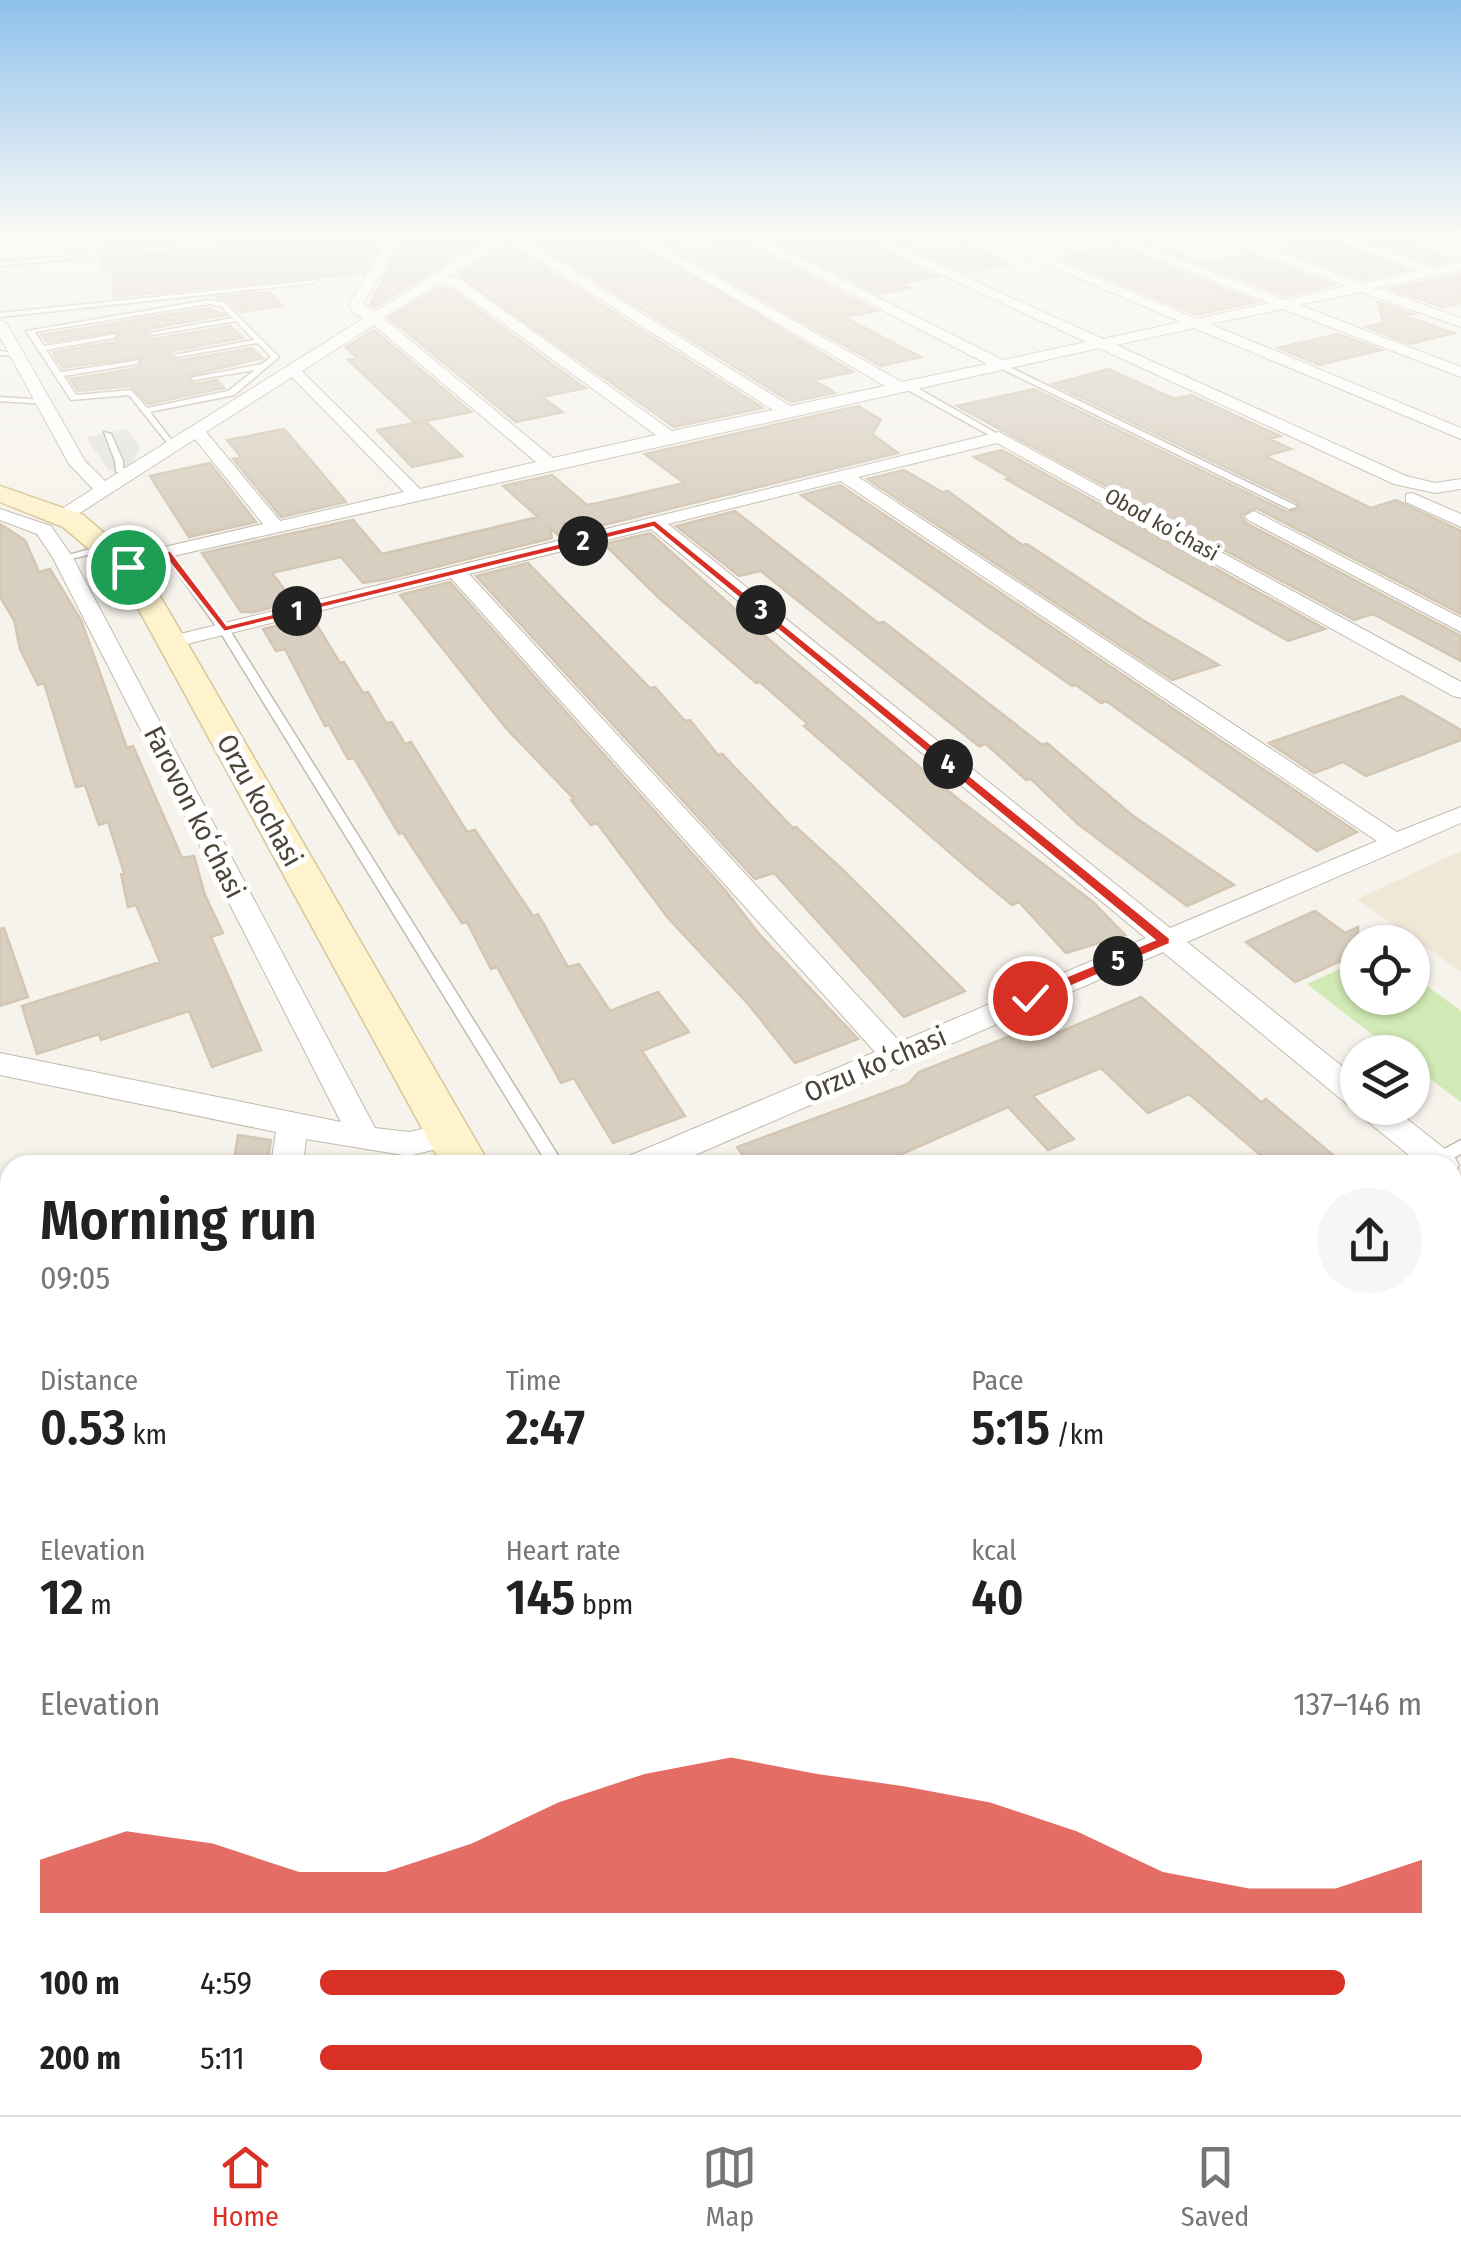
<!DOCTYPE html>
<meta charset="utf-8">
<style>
:root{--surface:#fff;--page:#f6f6f6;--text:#222;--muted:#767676;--line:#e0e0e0;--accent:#d93025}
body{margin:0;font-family:"Fira Sans Condensed",sans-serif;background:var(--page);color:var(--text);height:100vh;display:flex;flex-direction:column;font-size:38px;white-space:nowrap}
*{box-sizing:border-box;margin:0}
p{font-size:32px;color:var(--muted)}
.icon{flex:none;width:55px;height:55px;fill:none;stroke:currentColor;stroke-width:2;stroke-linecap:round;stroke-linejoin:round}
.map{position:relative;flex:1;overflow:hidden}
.panel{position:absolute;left:0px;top:1155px;width:1462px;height:960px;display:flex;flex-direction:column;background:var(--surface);border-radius:30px 30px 0 0;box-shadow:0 2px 8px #0004}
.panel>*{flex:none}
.fabs{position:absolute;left:1340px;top:925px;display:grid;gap:20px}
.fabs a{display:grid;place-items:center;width:90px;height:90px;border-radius:50%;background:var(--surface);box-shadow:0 2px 8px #0004;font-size:50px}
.pin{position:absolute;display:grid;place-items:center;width:85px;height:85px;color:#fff;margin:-42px;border:5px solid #fff;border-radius:50%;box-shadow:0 2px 10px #0007}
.km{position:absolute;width:50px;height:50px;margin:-25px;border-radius:50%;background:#222;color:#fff;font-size:28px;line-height:50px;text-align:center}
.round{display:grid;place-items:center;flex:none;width:105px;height:105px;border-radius:52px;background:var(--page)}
.summary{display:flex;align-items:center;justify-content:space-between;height:170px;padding:0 40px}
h1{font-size:55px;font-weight:600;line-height:75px}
.stats{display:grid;grid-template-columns:repeat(3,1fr);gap:15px;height:170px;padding:10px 40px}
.stats div{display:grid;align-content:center}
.stats b{font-size:50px;font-weight:600}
.stats small{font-size:28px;font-weight:400}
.stats p{font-size:28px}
.chart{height:280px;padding:20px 40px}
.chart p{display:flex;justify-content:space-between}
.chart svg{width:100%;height:180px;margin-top:10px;fill:var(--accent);opacity:.7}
ul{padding:0 40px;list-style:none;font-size:32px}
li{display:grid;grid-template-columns:160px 120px 1fr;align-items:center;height:75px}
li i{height:25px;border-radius:12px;background:var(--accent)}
.dock{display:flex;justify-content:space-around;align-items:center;height:140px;border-top:2px solid var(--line);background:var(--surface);font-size:28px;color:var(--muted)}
.dock a{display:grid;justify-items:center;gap:5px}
.dock .active{color:var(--accent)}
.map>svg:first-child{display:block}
.education{fill:#efe8d6}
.green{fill:#d2eab5}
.parking{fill:#e5e3e0}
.building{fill:#d8cfc1;stroke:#d3c7b4;stroke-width:2.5}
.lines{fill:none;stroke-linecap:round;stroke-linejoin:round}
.service-casing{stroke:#c2bbae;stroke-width:3}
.minor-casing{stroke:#c2bbae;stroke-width:2}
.secondary-casing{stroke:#d6c79b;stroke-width:3}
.service{fill:#fff;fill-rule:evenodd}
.minor{fill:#fff;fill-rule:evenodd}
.secondary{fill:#fff3cd;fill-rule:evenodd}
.route{fill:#d93025;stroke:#fff;stroke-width:2.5}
.labels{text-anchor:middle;stroke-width:10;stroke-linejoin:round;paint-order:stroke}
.far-street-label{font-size:22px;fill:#4b4439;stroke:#fff}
.street-label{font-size:28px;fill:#4b4439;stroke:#fff}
</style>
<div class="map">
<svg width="1461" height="2115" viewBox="0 0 1461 2115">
<rect width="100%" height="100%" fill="#f6f3ec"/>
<!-- education -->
<path class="education" d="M1461 851V972L1357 899Z"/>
<!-- green -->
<path class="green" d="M1357 961 1358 998H1412L1413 976 1461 1011V1102L1413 1066 1412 1052H1395L1307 984Z"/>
<!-- parking -->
<path class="parking" d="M128 429 140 448 129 468 109 471 86 437Z"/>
<!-- building -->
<path class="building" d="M102 237H186V241L102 249Z
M302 237H373V246H380L364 273 113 297 114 269 101 270V260L298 241Z
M526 237H626L853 372 814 380 835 393 791 402Z
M652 237H662L686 250 741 241 876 311 844 317 921 357 881 366Z
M765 237H858L937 277 900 284 910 288 879 294Z
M886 237 923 252 965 245 1009 264 964 272Z
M1317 237H1323L1406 270 1363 279 1277 248 1316 240Z
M1356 237H1387L1455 260 1434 264Z
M482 240 374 307 370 305 401 245Z
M1141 241 1204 263 1251 254 1334 285 1285 296Z
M505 245 512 247 763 408 674 427 458 275Z
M1116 246 1256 302 1197 315 1059 258Z
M1461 274V303L1442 307 1391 289Z
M439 288 450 289 585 388 542 397 563 412 516 422 389 318Z
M269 292 283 306 240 312 228 300 216 297Z
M1378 302 1413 314 1405 316 1454 333 1410 344 1367 327 1383 323Z
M209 308 224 315 148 329 145 334 154 339 231 326 243 338 172 351 169 356 178 361 252 348 263 358 187 376 195 384 217 380 224 388 148 404 131 386 78 391 70 379 138 368 142 357 63 368 55 357 54 352 115 342 119 331 47 342 42 335Z
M374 330 471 412 415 423 348 360 357 358 346 347Z
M1338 334 1381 350 1319 365 1278 348Z
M1108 369 1174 399 1191 395 1280 436 1269 439 1291 449 1265 456 1371 508 1396 500 1461 531V614L1256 508 1241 515 1246 523 1461 636V661L1373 614 1354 620 957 406 1034 389 1287 512 1300 509 1297 502 1053 384Z
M858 406 881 420 872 434 898 453 559 536 550 528 552 538 388 579 363 583 341 557 272 573 294 602 254 612H241L202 553 353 520 382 554 538 517 503 486 552 475 587 505 598 503 684 483 645 454Z
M425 421 443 438 462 456 412 467 377 430Z
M284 429 315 465 346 502 281 517 233 459 241 457 227 440Z
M1002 450 1325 629 1288 641 1006 479 1010 478 974 457Z
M210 463 256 522 189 537 150 476Z
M904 470 942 492 948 491 1022 545 1027 544 1141 619 1219 665 1172 680 867 479Z
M840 485 1296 791 1357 832 1317 851 1106 701 1101 703 1076 685 1072 686 801 495Z
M735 511 878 623 884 622 1042 745 1047 743 1132 815 1234 885 1187 906 1078 824 1031 779 1026 780 986 744 979 746 761 571 739 576 676 526Z
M0 524 25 540 39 572 50 569 81 620 127 748 133 746 182 858 194 856 205 895 223 933 211 937 261 1050 212 1067 189 1011 101 1040 99 1034 37 1054 22 1006 160 962 136 905 128 907 121 874 124 873 108 822 99 825 85 785 76 787 44 683 38 685 20 649 14 620 0 597Z
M650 533 781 650 958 799 1093 902 1125 935 1066 953 1019 902 1012 905 971 871 804 726 808 724 760 682 756 683 659 598 604 544Z
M528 563 650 688 655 687 685 721 690 720 718 755 722 754 793 828 796 827 842 869 965 991 904 1017 774 873 755 879 476 576Z
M450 582 725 890 759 934 858 1039 795 1063 749 1005 668 918 597 823 591 825 571 800 574 799 505 727 400 595Z
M306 618 310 623 315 622 340 663 344 662 363 693 368 692 386 723 392 722 405 744 411 742 467 832 475 830 533 916 538 914 568 967 579 964 610 1011 658 992 689 1032 642 1051 685 1116 613 1143 574 1078 561 1083 497 967 491 969 467 922 462 923 403 833 399 834 354 758 348 759 329 725 325 726 285 649 276 651 263 629Z
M1402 696 1461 730V740L1366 776 1343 762 1314 773 1269 743Z
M1315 911 1345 933 1358 927V953L1295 982 1246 942Z
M4 928 28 997 0 1006V929Z
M1141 997 1261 1102 1266 1099 1333 1155 1315 1165H1272L1189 1094 1148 1113 1101 1068 1033 1096 1074 1139 1048 1150 1008 1107 877 1165H750L737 1147 908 1084 919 1072 1033 1027 1044 1039Z
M238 1135 271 1140 267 1165H233Z"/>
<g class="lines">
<defs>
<path id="service" d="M276 237H298L0 266V262Z
M317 280 315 283 0 317V313Z
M209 300 225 303 279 357 234 395 150 412 176 446 172 449 129 395 71 400 26 331ZM209 304 221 306 232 318 149 333 153 335 236 321 254 340 173 355 177 357 258 343 271 357 262 364 190 378 194 380 255 370 228 391 147 408 131 390 76 395 64 376 137 364 140 360 61 372 46 350 114 338 117 334 44 346 35 332Z
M0 351 20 354 16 356 0 355Z
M1003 364 1295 505 1297 507 1289 509 1000 368Z
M908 386H914L1003 437 996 439 908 390Z
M0 397 44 400 48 402 44 404 0 401Z
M104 432 111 434 123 461V468L137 469V473L116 472 115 461Z
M108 544 111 545V549L63 561 58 558Z
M164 550H170L229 629 564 1165H548L219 630 164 554Z
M1461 1140V1154L1441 1165H1420L1422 1161Z
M1461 1750V1774L1452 1778V1753Z
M1161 2105H1190L1194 2115H1165Z"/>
<path id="minor" d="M390 237H402L363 304 374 312 494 237H519L790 406 885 386 630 237H645L902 382 987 364 742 237H757L1003 360 1086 342 861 237H877L1103 339 1181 322 982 237H998L1197 319 1269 303 1103 237H1120L1285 300 1347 286 1217 237H1234L1363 283 1419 271 1327 237H1345L1434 268 1461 262V270L1377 288 1461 318V327L1361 292 1299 305 1461 367V377L1283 309 1210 324 1461 428V439L1194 328 1116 345 1406 476 1435 483 1461 479V489L1435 493 1394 484 1099 348 173 556 128 573 121 571V563L160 548 263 524 195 439 72 518H60V510L93 489 69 464 0 337V320L7 324 85 461 105 481 364 318 354 313 349 304ZM504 241 513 243 773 410 672 431 460 279 448 277ZM438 284 451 285 656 435 553 458 383 318ZM374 325 536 462 420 489 302 371ZM292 377 404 492 280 521 206 432Z
M1442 237H1461V245L1444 240Z
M999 432 1461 682V698L1453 696 997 443 858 477 1397 832 1461 807V823L1187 942 1358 1079V1108H1393L1454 1156 1459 1165 1454 1174 1452 1165H1421L1361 1116 1357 1107 1347 1104 1163 952 672 1165H624L629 1156 875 1052 451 578 171 648 160 642 164 638ZM841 481 1377 841 1170 928 668 524ZM651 529 1146 938 900 1042 469 574Z
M1412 493 1461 514V527L1406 502V494Z
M0 509 51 526 73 558 375 1128 409 1132 448 1123 459 1127 464 1135 459 1143 409 1156 306 1139 303 1165H271L276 1132 0 1075V1053L341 1122 53 558 37 534 0 520Z
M1254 511 1461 618V632L1248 520 1245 516Z
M150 2105H202L201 2115H149Z
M720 2105H772L773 2115H721Z"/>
<path id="secondary" d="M0 486 83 515 142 565 490 1165H442L120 575 63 527 0 502Z
M943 2105H1022L1027 2115H947Z"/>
</defs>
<!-- service casing -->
<use href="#service" class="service-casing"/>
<!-- minor casing -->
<use href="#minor" class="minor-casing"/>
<!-- secondary casing -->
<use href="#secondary" class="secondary-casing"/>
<!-- service -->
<use href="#service" class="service"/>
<!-- minor -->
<use href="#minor" class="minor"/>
<!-- secondary -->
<use href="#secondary" class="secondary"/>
</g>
<!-- sky -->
<linearGradient id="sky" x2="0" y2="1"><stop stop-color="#8fc1ec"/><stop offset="0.44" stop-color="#fbfaf6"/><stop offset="1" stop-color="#fbfaf6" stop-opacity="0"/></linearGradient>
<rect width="1461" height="533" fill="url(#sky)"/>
<!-- route -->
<path class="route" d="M655 520 1170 938V944L1035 1002H1024V994L1154 940 653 527 224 632 165 557 128 570 122 567 170 550 227 625Z"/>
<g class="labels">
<!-- far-street labels -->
<g class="far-street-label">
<text transform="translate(1162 524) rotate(29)" y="8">Obod koʻchasi</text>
</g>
<!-- street labels -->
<g class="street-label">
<text transform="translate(260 800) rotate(61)" y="10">Orzu kochasi</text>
<text transform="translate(195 812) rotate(63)" y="10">Farovon koʻchasi</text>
<text transform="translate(875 1064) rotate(-23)" y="10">Orzu koʻchasi</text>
</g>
</g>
</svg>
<div class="fabs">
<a><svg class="icon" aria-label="locate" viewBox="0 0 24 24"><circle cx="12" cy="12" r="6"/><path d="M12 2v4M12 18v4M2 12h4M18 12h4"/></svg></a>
<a><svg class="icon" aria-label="layers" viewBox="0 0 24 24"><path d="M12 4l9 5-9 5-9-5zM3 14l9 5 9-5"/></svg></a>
</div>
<div class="pin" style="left:128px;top:567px;background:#1e9e55"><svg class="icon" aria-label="arrive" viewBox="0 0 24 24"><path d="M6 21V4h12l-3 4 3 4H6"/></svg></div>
<div class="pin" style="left:1030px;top:998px;background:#d93025"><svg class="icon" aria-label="check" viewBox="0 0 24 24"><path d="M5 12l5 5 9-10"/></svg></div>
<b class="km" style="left:297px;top:611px">1</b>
<b class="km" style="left:583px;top:541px">2</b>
<b class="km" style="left:761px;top:610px">3</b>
<b class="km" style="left:948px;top:764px">4</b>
<b class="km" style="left:1118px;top:961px">5</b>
<section class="panel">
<div class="summary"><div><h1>Morning run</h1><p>09:05</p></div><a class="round"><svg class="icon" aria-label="share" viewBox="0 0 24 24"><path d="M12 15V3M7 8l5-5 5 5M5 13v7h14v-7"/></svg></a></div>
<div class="stats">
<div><p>Distance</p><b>0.53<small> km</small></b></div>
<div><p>Time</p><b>2:47</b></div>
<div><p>Pace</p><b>5:15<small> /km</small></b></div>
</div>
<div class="stats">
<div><p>Elevation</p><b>12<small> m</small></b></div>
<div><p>Heart rate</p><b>145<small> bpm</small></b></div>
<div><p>kcal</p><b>40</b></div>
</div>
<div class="chart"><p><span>Elevation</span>137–146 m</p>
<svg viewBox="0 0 160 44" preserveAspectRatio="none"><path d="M0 44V31L10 24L20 27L30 34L40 34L50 27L60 17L70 10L80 6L90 10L100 13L110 17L120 24L130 34L140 38L150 38L160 31V44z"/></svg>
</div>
<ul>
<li><b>100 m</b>4:59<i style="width:93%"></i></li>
<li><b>200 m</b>5:11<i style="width:80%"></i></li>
</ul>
</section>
</div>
<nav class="dock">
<a class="active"><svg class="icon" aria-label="home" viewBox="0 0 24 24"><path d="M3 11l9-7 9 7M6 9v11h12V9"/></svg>Home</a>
<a><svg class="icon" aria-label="map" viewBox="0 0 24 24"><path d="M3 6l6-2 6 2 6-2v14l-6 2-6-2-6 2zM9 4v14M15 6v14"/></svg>Map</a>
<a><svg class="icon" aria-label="saved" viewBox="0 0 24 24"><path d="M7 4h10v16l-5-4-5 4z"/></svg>Saved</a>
</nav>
